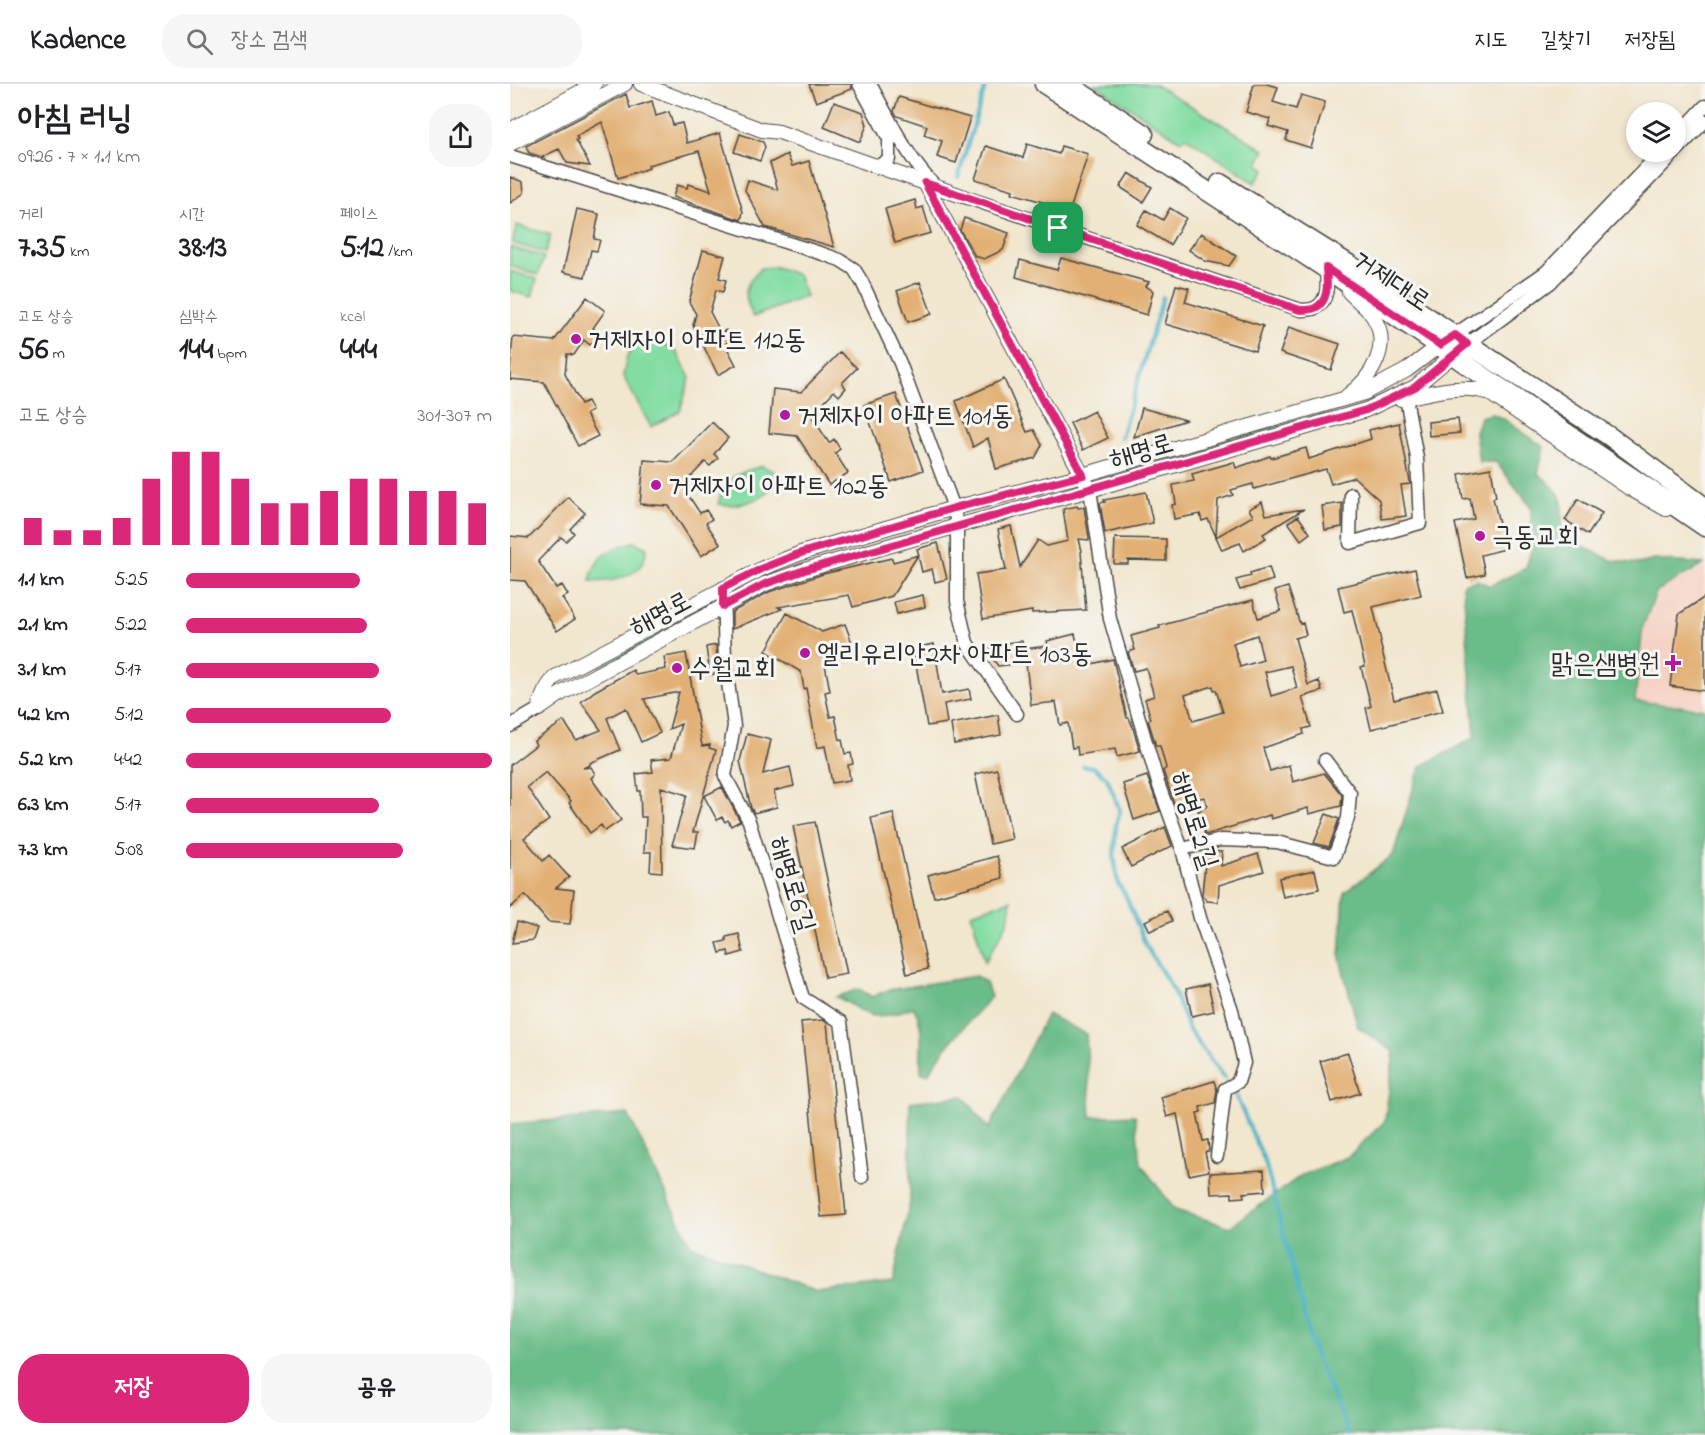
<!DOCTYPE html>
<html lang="ko">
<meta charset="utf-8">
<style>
:root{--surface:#fff;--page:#f6f6f6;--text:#202124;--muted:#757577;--line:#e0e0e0;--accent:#db2777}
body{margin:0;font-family:"Indie Flower","Poor Story",sans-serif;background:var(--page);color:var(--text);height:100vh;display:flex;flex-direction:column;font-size:22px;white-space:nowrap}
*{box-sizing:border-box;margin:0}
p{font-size:20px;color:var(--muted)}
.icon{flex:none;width:33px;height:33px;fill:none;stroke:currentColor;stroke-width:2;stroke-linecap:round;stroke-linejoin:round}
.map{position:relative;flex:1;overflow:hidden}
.panel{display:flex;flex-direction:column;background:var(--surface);width:510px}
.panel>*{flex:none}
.buttons{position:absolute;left:1116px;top:18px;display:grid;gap:12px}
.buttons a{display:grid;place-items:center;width:60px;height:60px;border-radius:50%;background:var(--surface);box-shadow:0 3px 9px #0003;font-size:30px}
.pin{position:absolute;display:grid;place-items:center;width:51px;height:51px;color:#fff;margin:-26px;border-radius:12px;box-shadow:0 3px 9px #0006}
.round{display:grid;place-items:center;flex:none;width:63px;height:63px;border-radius:24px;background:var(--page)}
.headline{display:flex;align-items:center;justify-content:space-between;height:102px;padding:0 18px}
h1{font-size:33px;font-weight:700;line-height:45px}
.metrics{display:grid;grid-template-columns:repeat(3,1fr);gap:9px;height:102px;padding:6px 18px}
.metrics div{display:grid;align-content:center}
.metrics b{font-size:30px;font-weight:700}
.metrics small{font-size:16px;font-weight:400}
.metrics p{font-size:16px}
.chart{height:168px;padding:12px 18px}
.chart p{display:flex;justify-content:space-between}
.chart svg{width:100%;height:108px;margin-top:6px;stroke:var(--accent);stroke-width:6}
.primary-button{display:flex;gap:12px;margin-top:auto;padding:12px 18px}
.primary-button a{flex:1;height:69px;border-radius:24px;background:var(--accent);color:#fff;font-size:24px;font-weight:700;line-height:69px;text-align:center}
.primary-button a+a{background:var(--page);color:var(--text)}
ul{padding:0 18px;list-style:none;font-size:20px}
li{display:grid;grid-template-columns:96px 72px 1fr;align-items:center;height:45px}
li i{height:15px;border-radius:8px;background:var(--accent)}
header{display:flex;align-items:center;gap:36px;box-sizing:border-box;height:84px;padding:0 30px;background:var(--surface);border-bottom:2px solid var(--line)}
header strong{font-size:28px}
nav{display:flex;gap:33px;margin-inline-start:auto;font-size:21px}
.search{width:420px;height:54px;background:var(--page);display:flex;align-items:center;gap:15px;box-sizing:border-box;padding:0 21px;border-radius:24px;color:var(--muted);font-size:22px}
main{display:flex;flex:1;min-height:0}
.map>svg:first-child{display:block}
.built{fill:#f6d2c4}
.green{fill:#83dda3;stroke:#578467;stroke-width:1.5}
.forest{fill:#6abc89;stroke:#4a745a;stroke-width:1.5}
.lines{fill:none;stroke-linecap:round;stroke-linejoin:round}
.stream{stroke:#48b1c6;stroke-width:4}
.building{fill:#e2b075;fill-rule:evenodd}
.minor-casing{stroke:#494743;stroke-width:15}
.tertiary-casing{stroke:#494743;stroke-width:16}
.primary-casing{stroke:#494743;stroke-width:21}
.minor{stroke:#fff;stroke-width:12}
.tertiary{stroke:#fff;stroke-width:14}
.primary{stroke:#fff;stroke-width:18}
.route-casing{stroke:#fff;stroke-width:12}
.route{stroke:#db2777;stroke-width:8}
.poi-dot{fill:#b5179e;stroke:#f6f6f2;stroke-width:2}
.labels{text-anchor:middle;stroke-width:6;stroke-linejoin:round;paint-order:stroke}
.street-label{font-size:27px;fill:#2b2b2b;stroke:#f6f6f2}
.poi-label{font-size:27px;fill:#2b2b2b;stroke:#f6f6f2;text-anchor:start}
</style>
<header>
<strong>Kadence</strong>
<div class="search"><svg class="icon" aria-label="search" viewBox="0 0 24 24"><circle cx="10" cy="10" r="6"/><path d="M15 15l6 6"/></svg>장소 검색</div>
<nav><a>지도</a><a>길찾기</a><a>저장됨</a></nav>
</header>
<main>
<section class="panel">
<div class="headline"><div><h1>아침 러닝</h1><p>09:26 · 7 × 1.1 km</p></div><a class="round"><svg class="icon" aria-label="share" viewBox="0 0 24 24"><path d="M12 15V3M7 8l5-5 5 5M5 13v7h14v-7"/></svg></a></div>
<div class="metrics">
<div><p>거리</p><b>7.35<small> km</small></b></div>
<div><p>시간</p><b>38:13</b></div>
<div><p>페이스</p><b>5:12<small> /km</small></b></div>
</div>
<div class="metrics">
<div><p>고도 상승</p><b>56<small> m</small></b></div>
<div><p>심박수</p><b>144<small> bpm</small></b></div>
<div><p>kcal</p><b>444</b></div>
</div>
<div class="chart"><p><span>고도 상승</span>301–307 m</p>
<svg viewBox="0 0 160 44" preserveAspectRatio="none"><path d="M5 44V33M15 44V38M25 44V38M35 44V33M45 44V17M55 44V6M65 44V6M75 44V17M85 44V27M95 44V27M105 44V22M115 44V17M125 44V17M135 44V22M145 44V22M155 44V27"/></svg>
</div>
<ul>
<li><b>1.1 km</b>5:25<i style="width:57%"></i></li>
<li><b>2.1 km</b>5:22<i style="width:59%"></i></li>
<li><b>3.1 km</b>5:17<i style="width:63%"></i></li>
<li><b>4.2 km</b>5:12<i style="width:67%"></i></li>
<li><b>5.2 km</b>4:42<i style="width:100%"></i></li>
<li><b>6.3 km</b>5:17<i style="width:63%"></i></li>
<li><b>7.3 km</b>5:08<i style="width:71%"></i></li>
</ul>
<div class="primary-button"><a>저장</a><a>공유</a></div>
</section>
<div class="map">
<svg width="1195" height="1351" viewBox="0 0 1195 1351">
<rect width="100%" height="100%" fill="#f6f6f2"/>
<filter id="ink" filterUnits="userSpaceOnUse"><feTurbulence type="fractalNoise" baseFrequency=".0167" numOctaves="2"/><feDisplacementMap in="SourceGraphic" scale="12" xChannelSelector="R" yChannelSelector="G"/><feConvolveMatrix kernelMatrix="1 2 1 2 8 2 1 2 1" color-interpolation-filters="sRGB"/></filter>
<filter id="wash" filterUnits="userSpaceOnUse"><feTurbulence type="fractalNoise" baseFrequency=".008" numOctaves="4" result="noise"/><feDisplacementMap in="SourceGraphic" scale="24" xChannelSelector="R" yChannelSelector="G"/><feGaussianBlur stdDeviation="1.35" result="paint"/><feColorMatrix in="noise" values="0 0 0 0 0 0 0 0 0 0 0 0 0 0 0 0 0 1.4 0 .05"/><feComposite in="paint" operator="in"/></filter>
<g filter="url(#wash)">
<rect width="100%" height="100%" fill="#f1e6ce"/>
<!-- built -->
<path class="built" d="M1195 483V623L1126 616 1135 542 1150 507Z"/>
<!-- green -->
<path class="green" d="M584 0H644L755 66 748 80 755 85 745 99 676 53 671 57Z
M7 141 41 151 35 169 2 159Z
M0 163 34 173 28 191 0 182Z
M266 183 288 191 296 212 243 233C233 209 232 203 251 184Z
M0 187 27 195 22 213 0 207Z
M148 257 166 267 180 294 170 327 141 343 113 292 117 272 126 261Z
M823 326 807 337 641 384 639 378Z
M252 382 265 388C264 392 263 398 261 402 252 419 224 423 208 420 214 394 227 389 252 382Z
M124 458 137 464C136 468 135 474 133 478 124 495 96 499 80 497 86 470 99 465 124 458Z
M192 522 194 527 91 584 88 579Z
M501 816 498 838 475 878 461 829Z"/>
<!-- forest -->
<path class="forest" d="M981 330 992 334 1034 363 1028 389C1057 415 1052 411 1052 449L1074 463 1101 476 1128 480 1145 476 1194 480 1147 507 1133 542 1125 617 1195 625V1351H0V1040L118 1030 181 1161 307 1208 383 1199 400 1118V1018L453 1012 479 1045 537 930 576 950 581 1033 625 1031 631 1080 665 1126 720 1143 792 1091 838 1073 875 1037 884 968 848 943 830 875 834 809 883 771 910 683 965 653 953 500 967 496 980 502 1016 484 1022 463 1021 423 986 378H969L965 348 970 333Z
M466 892 476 899 481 913 437 962 418 990 411 989C409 968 416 941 403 923 393 927 372 934 360 931 348 927 338 917 326 913L349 905 362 913 378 906Z"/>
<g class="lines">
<!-- stream -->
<path class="stream" d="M448 93 476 1
M611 353 653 213
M573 682 583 683 597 694 610 727 606 741 604 772 608 800 615 810 636 862 662 904 679 946 714 994
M726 1012 755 1078 804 1269 840 1351"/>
</g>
<g id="blocks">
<!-- building -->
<path class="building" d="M299 0H341L342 5 306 18Z
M744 0H756L768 3 763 18 786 25 791 11 815 18 801 64 776 56 778 48 758 42 760 35 736 28Z
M116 10 120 24 142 17 146 32 159 28 163 41 172 39 177 59 210 49 233 128 231 136 163 113 167 101 177 104 178 100 201 107 189 67 138 81 139 84 108 94 92 38 66 52 68 55 66 56 80 82 57 79 49 65 32 73 19 69 16 62Z
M389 13 460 34 446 79 427 73 432 57 414 51 417 42 387 32 384 27Z
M324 18 353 28 357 41 350 58 314 43Z
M230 50 253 58 255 63 250 77 224 68Z
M517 60 549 70 551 62 578 70 560 126 502 109 503 106 465 95 476 62 513 74Z
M277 70 282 82 299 77 324 163 255 143 235 106 238 96 268 106 260 79Z
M619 89 642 103 633 118 610 103Z
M0 93 13 98 14 109 0 119Z
M405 116 407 125 413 123 421 149 385 159 375 125Z
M660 124 676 134 660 161 627 141 636 126 653 136Z
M67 125 89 130 84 155 90 156 87 167 81 166 75 193 53 188Z
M454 134 499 149 493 166 474 175 465 172 450 146Z
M691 149 726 172 719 182 695 177 679 166Z
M193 166 215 172 209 194 216 196 213 208 206 206 200 228 211 249 216 246 221 256 215 260 226 281 208 291 183 241 186 230 179 218Z
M551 174 639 198 636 202 643 207 637 231 506 193 510 176 547 186Z
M410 198 422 230 398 238 387 207Z
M666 201 679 204 675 218 753 242 745 267 655 240Z
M77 213 95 227 83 244 90 250 80 261 74 256 64 271 57 270 55 290 71 320 77 317 82 327 76 330 88 352 68 362 34 298 0 295V286L3 253 44 257Z
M779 243 830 260 821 286 770 269Z
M330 268 347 284 332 299 336 304 329 312 324 307 301 331 319 359 324 355 330 365 325 369 338 389 319 401 287 352 259 349 263 305 291 308Z
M494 295 517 348 524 346 532 361 525 374 486 385 478 354 463 363 446 317Z
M386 310 413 386 381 398 354 321Z
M632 324 676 336 624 353Z
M584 327 598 354 573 366 560 339Z
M948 335 950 349 919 352 918 338Z
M202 338 218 354 204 370 208 374 200 382 195 378 172 402 190 429 196 426 202 435 196 439 210 460 191 472 159 422 130 420 134 376 163 378Z
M889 339 900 398V400L891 401 896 432 872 435 869 416 844 393 821 400 816 385 744 405 743 400 721 406 723 411 708 416 706 453 743 432 739 425 752 418 756 431 794 425 753 450 756 454 734 467 730 459 712 466 698 435 692 437 690 430 664 435 662 421 666 420 663 401 684 397 682 390 724 378 726 384 760 372 761 374 796 364 799 375 861 355 859 346Z
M981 384 986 413 983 414 995 465 971 471 975 490 957 494 945 439 964 435 960 414 953 415 949 390Z
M636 408 643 439 595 449 590 419 595 418 594 416Z
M58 413 75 429 60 445 64 449 56 457 51 453 28 477 46 504 52 501 58 511 52 514 65 535 47 547 15 497 0 496V452L19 454Z
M1068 415 1092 429 1078 451 1055 436Z
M832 419V443L815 446 812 422Z
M567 422 568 424 574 423 579 454V456L569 455 572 467 571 468 576 526 522 529V527L473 535 466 490 496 486 488 445 501 442 510 483 528 456 537 462 558 457 553 425Z
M788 432 800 449 791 456 778 438Z
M605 454 656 455V477L618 476V480H604Z
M428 459 437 495 425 498 422 485 412 488 408 471 382 512 343 523 339 511 268 523 272 525 222 545V528L259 508 313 490 382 474 383 478 409 471 407 465Z
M759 483 763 496 730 506 726 496 741 492 740 489Z
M905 485 911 511 863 523 871 557 870 558 884 616 927 605 933 627 861 645 856 624 861 622 851 583 855 582 842 526 834 528 828 503Z
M778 503 790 540 793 539 796 551 785 554 798 601 809 597 812 607 792 613 801 643 793 645 794 650 753 664 760 687 779 681 783 698 814 689 832 711 831 722 799 730 798 724 761 735 760 731 695 751 688 727 698 722 694 713 665 722 653 687 656 684 650 662H646L638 636 641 635 635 615 644 612 636 584 624 587 618 568 625 566 621 552 650 544 649 542 686 532V531L743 516 748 534 771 527 765 507ZM747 551 753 576 730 583 723 559ZM781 582 787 604 761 612 755 588ZM703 602 704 606H706L713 628 683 637 675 611Z
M413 511 415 523 387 530 384 518Z
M1195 513V607L1160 602 1169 530Z
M277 529 312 548 335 540 344 564 314 575 320 607 315 608 320 633 325 632 330 656H332L335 670 341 669 343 680 338 681 340 696 322 699 315 662 307 664 296 604 294 605 291 588 256 567Z
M565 550 573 582 603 575 617 634H619L622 641 630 667 607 673 605 665 568 671 567 663 562 664 558 639 550 641 546 618 521 621 516 579 488 582 475 564 496 562V559L512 557 513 565 538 562 537 557Z
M424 560 432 610 459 605 461 615 434 620 437 639 417 642 403 564Z
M206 561 208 589 200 591 196 563Z
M176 569 192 662 200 661 199 664 206 666 183 748H188L185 764 162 761 177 711 151 703 152 788 140 787 141 768H134L136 733H131L130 707H128L126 690 143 688 141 676 161 674 171 640 159 645 169 608 134 615 150 649 131 658 116 624 97 634 110 666 80 679V681L73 684 81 683 85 690 81 694 111 736 95 747 91 741 80 749 59 719 61 717 36 688 17 703 39 736 14 754 33 777 39 771 59 793 46 804 64 806 60 840 38 838 15 811 0 824V681L26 661 24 657 54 637 66 656 91 646 71 618 85 607 123 586 126 591 156 585 154 573Z
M488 631 491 651 444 660 441 640Z
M237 650 261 656 253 690 280 683 284 702 264 707 267 723 244 729 241 724 230 677Z
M487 685 502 755 480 760 465 690Z
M637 692 650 727 624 736 613 700Z
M212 703 230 737 221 742 218 736 215 738 212 733 207 736 194 712Z
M383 729 418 885 397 890 361 734Z
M816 730 829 735 819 763 804 759Z
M305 738 337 890 315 894 283 742Z
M655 743 662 762 621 783 612 765Z
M700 767 712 768 711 782 748 770 754 787 709 801 708 818 697 817 692 811 696 768Z
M487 772 493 794 424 813 418 791Z
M805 786 809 805 773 813 769 794Z
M657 827 662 837 640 847 635 837Z
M7 838 27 844 23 856 2 859Z
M229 850 233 868 219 872 218 867 210 869 207 859 216 857V853Z
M698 900 704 927 682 932 676 905Z
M313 936 317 939 336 1131 311 1133 291 938Z
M838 969 850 1009 822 1018 810 977Z
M704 997 707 1006 705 1019 690 1023 691 1028 687 1029 693 1057 698 1056 699 1067 695 1068 699 1087 679 1091 667 1030 657 1033 651 1013Z
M754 1086 755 1107 733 1109 734 1113 722 1114V1109L701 1110 700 1089Z"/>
</g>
</g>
<g filter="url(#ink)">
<use href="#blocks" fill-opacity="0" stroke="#494743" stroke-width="1.5"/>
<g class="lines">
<defs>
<path id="minor" d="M349 0 379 55V75L367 83
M360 0C379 34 397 74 425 102
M1166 53 1195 22
M0 72 313 170 330 176 344 185 352 198 390 279 444 424 447 442V517L457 559 507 630
M452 112 791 226C795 226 801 226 805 224 820 217 817 197 816 185
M940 254 1036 188 1151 68
M952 264 1040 199 1195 37
M580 406 600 535 648 699 672 765 690 834 722 926 734 979 728 998 715 1005 707 1072
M841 410 840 459 910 439 907 374 896 314
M213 504 215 577 224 642 215 692 239 737 293 914 331 938 352 1093
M0 642 29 625
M672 765 711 756 767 758 824 773 838 734 840 709 815 676"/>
<path id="tertiary" d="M131 0 252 46 269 48 452 112
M0 46 85 0
M0 60 115 0
M415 99 576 398
M837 312C862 294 883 261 862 231 856 223 846 215 839 208
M891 315C919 309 951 299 979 309L1119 404 1156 425
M29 625 52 609 255 500 295 486 447 442 580 406 856 326 905 303 944 270
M29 625C31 612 36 603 45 593L253 484 291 469 444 424 573 391 854 309 897 286 930 261"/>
<path id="primary" d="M534 0 816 185 1195 443
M558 0 634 50
M710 99 842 182 958 260 1099 352 1195 423"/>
</defs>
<!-- minor casing -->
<use href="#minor" class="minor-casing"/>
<!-- tertiary casing -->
<use href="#tertiary" class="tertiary-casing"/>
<!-- primary casing -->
<use href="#primary" class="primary-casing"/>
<!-- minor -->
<use href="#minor" class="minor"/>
<!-- tertiary -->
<use href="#tertiary" class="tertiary"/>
<!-- primary -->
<use href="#primary" class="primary"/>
</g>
</g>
<g class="lines" filter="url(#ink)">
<defs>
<path id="route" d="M415 99 790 226C794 226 801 226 805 224 820 217 817 197 816 184L930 261 945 251 957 260 905 303 856 326 295 486 255 500 213 522V504L253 484 291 469 444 424 573 391Z"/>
</defs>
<!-- route casing -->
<use href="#route" class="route-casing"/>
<!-- route -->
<use href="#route" class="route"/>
</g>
<!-- markers -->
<g class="poi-dot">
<circle cx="66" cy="255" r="6"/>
<circle cx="275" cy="331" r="6"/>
<circle cx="146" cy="401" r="6"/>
<circle cx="970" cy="452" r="6"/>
<circle cx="295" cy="569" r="6"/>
<path d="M1160 570h6v6h6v6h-6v6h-6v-6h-6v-6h6z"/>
<circle cx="167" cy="584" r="6"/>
</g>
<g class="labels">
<!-- street labels -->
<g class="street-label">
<text transform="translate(882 196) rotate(34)" y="9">거제대로</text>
<text transform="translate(631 366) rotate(-16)" y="9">해명로</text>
<text transform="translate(150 529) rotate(-28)" y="9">해명로</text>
<text transform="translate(685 736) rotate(72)" y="9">해명로2길</text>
<text transform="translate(283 800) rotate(73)" y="9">해명로6길</text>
</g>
<!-- poi labels -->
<g class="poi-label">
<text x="78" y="264">거제자이 아파트 112동</text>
<text x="287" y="340">거제자이 아파트 101동</text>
<text x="158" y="410">거제자이 아파트 102동</text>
<text x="982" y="461">극동교회</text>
<text x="307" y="578">엘리유리안2차 아파트 103동</text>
<text x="1150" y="588" text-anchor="end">맑은샘병원</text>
<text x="179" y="593">수월교회</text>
</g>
</g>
</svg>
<div class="buttons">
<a><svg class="icon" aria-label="layers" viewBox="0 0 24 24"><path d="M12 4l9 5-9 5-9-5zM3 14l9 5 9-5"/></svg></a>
</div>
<div class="pin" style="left:548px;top:144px;background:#1e9e55"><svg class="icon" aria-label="arrive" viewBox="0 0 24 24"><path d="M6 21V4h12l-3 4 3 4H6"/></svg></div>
</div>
</main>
